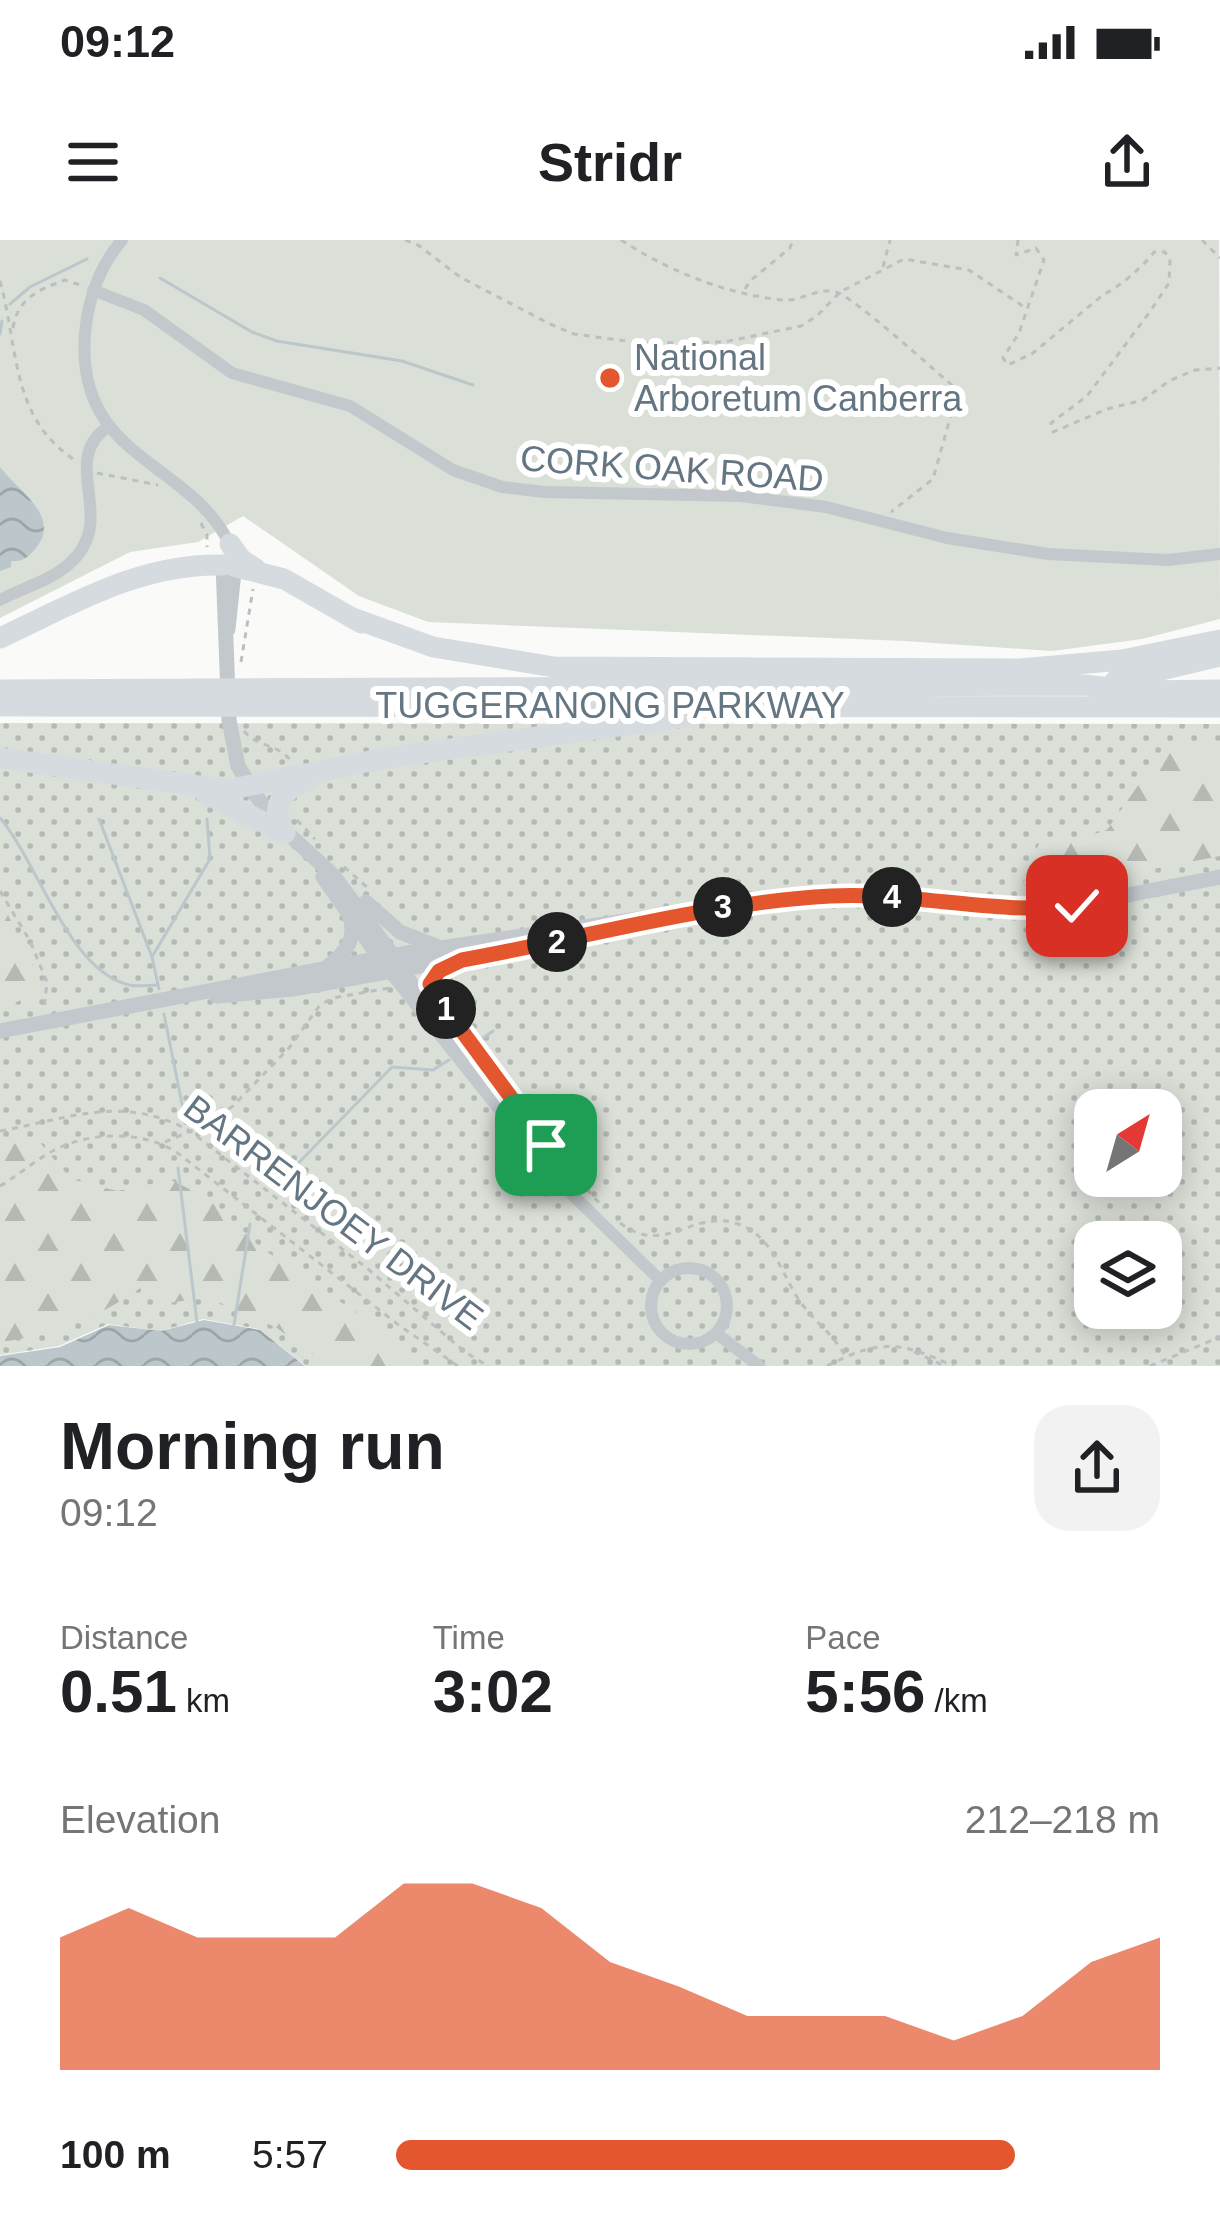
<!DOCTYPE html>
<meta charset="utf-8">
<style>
:root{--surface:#fff;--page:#f2f2f2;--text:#202124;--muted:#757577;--accent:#e4572e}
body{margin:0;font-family:Arial,sans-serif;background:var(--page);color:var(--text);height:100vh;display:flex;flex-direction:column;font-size:45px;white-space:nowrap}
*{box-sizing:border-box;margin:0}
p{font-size:39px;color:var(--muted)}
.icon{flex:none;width:66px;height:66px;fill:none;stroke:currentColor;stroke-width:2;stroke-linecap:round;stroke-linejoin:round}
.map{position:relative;height:1126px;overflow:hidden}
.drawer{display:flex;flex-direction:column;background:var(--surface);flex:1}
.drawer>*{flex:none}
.needle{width:78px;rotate:37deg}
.controls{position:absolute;left:1074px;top:849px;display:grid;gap:24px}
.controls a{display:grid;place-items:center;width:108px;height:108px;border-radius:24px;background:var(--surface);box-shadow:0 6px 30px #0003;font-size:60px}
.pin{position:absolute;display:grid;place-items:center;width:102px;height:102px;color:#fff;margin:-51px;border-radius:24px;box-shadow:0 6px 18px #0006}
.km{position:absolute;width:60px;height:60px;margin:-30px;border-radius:50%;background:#222;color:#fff;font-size:33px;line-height:60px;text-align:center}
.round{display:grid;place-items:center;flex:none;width:126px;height:126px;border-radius:36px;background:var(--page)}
.headline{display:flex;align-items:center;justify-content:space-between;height:204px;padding:0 60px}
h1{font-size:66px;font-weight:700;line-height:90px}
.stats{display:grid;grid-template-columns:repeat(3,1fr);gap:18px;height:204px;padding:12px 60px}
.stats div{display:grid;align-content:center}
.stats b{font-size:60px;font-weight:700}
.stats small{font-size:33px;font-weight:400}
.stats p{font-size:33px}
.chart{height:336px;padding:24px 60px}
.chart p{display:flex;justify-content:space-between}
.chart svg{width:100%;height:216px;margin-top:12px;fill:var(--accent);opacity:.7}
ul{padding:0 60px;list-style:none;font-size:39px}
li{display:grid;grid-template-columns:192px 144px 1fr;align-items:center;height:90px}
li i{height:30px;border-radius:15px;background:var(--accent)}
.status{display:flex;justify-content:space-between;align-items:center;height:84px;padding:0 60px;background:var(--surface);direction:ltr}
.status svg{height:33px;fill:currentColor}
header{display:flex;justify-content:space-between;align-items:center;height:156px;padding:0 60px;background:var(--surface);font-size:54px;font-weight:700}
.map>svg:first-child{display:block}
.grass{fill:url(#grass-dots);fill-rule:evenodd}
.forest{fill:url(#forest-firs)}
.garden{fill:#dadfd7}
.water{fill:url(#water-waves)}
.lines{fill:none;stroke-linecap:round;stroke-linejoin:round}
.stream{stroke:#bbc7cb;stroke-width:3}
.path{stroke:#bbbfc2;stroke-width:3;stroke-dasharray:6 6;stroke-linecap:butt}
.minor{stroke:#c3c8cc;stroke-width:12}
.tertiary{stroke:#c3c8cc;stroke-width:15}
.motorway{stroke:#d6dbdf;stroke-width:21}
.route-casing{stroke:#fff;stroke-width:24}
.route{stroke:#e4572e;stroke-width:15}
.poi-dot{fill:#e4572e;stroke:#fff;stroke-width:4.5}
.labels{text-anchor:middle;stroke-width:12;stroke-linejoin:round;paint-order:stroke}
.poi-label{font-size:36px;fill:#657683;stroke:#fff;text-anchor:start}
.street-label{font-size:36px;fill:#657683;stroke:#fff}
</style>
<div class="status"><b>09:12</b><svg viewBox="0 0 49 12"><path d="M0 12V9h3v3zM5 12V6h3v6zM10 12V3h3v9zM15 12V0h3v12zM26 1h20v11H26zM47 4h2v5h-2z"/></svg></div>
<header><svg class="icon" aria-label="menu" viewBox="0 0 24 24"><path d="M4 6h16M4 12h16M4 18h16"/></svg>Stridr<svg class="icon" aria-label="share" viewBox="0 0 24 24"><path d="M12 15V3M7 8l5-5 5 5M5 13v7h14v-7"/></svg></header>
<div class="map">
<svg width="1220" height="1126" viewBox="0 0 1220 1126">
<defs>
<pattern id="grass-dots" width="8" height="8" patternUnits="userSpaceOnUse" patternTransform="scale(3)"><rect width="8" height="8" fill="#dadfd7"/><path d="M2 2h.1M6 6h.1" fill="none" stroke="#b4b9b4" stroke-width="1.8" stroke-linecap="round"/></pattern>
<pattern id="forest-firs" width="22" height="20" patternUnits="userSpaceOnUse" patternTransform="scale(3)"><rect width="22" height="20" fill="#dadfd7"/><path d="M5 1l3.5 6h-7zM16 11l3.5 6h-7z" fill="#b4b9b4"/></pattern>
<pattern id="water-waves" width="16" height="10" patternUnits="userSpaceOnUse" patternTransform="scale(3)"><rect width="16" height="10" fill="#bbc7cb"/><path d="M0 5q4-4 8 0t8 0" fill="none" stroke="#9ca6aa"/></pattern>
</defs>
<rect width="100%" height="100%" fill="#fafaf8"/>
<!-- grass -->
<path class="grass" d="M0 483 1220 484V1126H306L259 1089 203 1079 160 1091 108 1084 59 1106 0 1115ZM1095 870H1161V936H1095ZM1095 1002H1161V1068H1095Z"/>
<!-- forest -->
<path class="forest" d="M1220 504V616L1071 645 1023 644 1040 601 1068 602 1107 590 1164 508Z
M0 659 45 750 0 769Z
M36 898 71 939 117 951 171 940 206 957 260 1007 354 1071 421 1126H328L277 1088 207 1057 169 1063 142 1047C93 1080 59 1094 0 1102V907Z"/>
<!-- garden -->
<path class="garden" d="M0 0H1219L1220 379 1142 399 1052 411 905 401 428 382 359 356 243 276 198 302 130 312 0 378Z"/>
<!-- water -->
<path class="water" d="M0 227C18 251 63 277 35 309 27 319 20 322 11 321V327L0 331Z
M204 1080 260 1090 305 1126H0V1116L60 1107 109 1085 161 1091Z"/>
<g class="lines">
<!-- stream -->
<path class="stream" d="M160 38 252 92 277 101 402 121 473 145
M10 64 30 47 87 19
M0 94 2 81
M0 578C39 624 68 730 129 745 138 747 149 745 158 745
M99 579 152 717
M159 749 152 717 210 619 207 579
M164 774 183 869
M476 803 493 791
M178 928 197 1082
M277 945 392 827 433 830 449 820
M234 1085 250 984"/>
<!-- path -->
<path class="path" d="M405 0 418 5 460 37 550 84 574 94 641 103 724 102 801 86 817 76 840 52 904 19 969 30 1027 69
M621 0C670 32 727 54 782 60 802 62 815 47 836 52 854 57 937 133 958 150L933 239 891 272
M1018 0 1016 15 1036 8 1044 20 1019 93 1003 118 1008 125 1033 113 1104 54C1117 49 1146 24 1154 12H1165L1170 21 1169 43 1149 73 1087 156 1051 183 1053 192 1107 169 1143 160 1169 141 1195 130 1220 128
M1202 0 1220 18
M883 27 890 0
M0 41C19 109 10 180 78 222
M745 49 750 41 790 8 793 0
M13 88C18 58 38 50 65 40L80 45
M97 233 158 245
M201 283 207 295V307
M241 422 253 349
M244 491C257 507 278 504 290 520
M297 580 315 599
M344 627 368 648
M0 651 30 701 47 742 44 769
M474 809 546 905 604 968
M0 891C71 878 122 854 190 891L368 1029 465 1112 488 1126
M165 902 207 884 233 866 289 808 320 765 333 758 389 748
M0 946C17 936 32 923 49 913 87 891 143 889 179 914L400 1086 458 1126
M620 983C665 1017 691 970 735 983 772 994 780 1031 799 1060 813 1081 833 1093 846 1117
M914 1112 945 1126
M827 1126C880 1099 900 1101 953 1126
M1150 1126 1220 1097"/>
<!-- minor -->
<path class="minor" d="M122 0C100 26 88 59 85 94 75 221 192 220 231 307
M93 50 144 70 232 133 350 166 453 230 502 247 545 252 741 256 826 267 947 298 1048 314 1168 320 1220 314
M0 360C22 348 50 341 69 324 121 279 56 221 109 186
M403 729 465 818
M389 731 549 932 661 1041
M429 762 434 737 455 723
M651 1066a38 38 0 1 1 76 0a38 38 0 1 1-76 0Z
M716 1093 759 1126"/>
<!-- tertiary -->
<path class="tertiary" d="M228 389 234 332 233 326 223 325 229 480 238 526 269 576 333 635 403 729
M323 637 385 726
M366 662 400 692 436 706
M327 727C345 714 357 699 350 677
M217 756 293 749 613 691
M0 791 406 713 760 661 875 656 1016 668H1061L1220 637"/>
<!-- motorway -->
<path class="motorway" d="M230 304 241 319 256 329
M233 326 284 339 361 383
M353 378 433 407 554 427 1020 429 1122 420 1220 400
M0 398C73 364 140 323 223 325
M1115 441 1220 416
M0 450 1084 445 1141 451 1220 450
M0 466 1220 467
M0 518 227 550 385 518 684 477
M205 553 285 593
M285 593C268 567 282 550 308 540"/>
</g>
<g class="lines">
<defs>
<path id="route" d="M546 905 442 764 438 749 430 744 439 731 462 720C585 698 705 663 831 656 913 652 995 675 1077 666"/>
</defs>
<!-- route casing -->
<use href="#route" class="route-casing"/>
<!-- route -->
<use href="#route" class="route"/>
</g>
<!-- markers -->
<circle class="poi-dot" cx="610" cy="138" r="12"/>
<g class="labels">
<!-- poi labels -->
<g class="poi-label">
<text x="634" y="130">National<tspan x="634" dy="41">Arboretum Canberra</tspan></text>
</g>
<!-- street labels -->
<g class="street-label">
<text transform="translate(672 228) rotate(4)" y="13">CORK OAK ROAD</text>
<text x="610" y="478">TUGGERANONG PARKWAY</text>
<text transform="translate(334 972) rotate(37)" y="13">BARRENJOEY DRIVE</text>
</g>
</g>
</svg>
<div class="controls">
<a><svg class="needle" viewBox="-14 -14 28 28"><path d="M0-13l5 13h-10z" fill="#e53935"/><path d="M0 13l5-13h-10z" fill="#757577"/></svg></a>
<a><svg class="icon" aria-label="layers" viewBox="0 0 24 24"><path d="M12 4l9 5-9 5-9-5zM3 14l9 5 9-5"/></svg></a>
</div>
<div class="pin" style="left:546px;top:905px;background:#1e9e55"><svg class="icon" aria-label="arrive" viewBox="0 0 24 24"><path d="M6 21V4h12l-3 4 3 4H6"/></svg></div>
<div class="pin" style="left:1077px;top:666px;background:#d93025"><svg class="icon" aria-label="check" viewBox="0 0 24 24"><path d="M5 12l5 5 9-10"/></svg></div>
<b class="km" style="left:446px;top:769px">1</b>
<b class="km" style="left:557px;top:702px">2</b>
<b class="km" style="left:723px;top:667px">3</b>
<b class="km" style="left:892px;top:657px">4</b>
</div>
<section class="drawer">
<div class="headline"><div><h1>Morning run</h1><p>09:12</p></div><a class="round"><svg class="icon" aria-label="share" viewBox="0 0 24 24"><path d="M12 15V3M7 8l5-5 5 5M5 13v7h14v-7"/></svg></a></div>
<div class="stats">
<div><p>Distance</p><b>0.51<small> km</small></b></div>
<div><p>Time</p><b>3:02</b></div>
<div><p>Pace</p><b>5:56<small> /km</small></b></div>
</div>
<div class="chart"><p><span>Elevation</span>212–218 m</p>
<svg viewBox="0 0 160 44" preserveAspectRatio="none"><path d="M0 44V17L10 11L20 17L30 17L40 17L50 6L60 6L70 11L80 22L90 27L100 33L110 33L120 33L130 38L140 33L150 22L160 17V44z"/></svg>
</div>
<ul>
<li><b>100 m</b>5:57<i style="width:81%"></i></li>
</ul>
</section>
